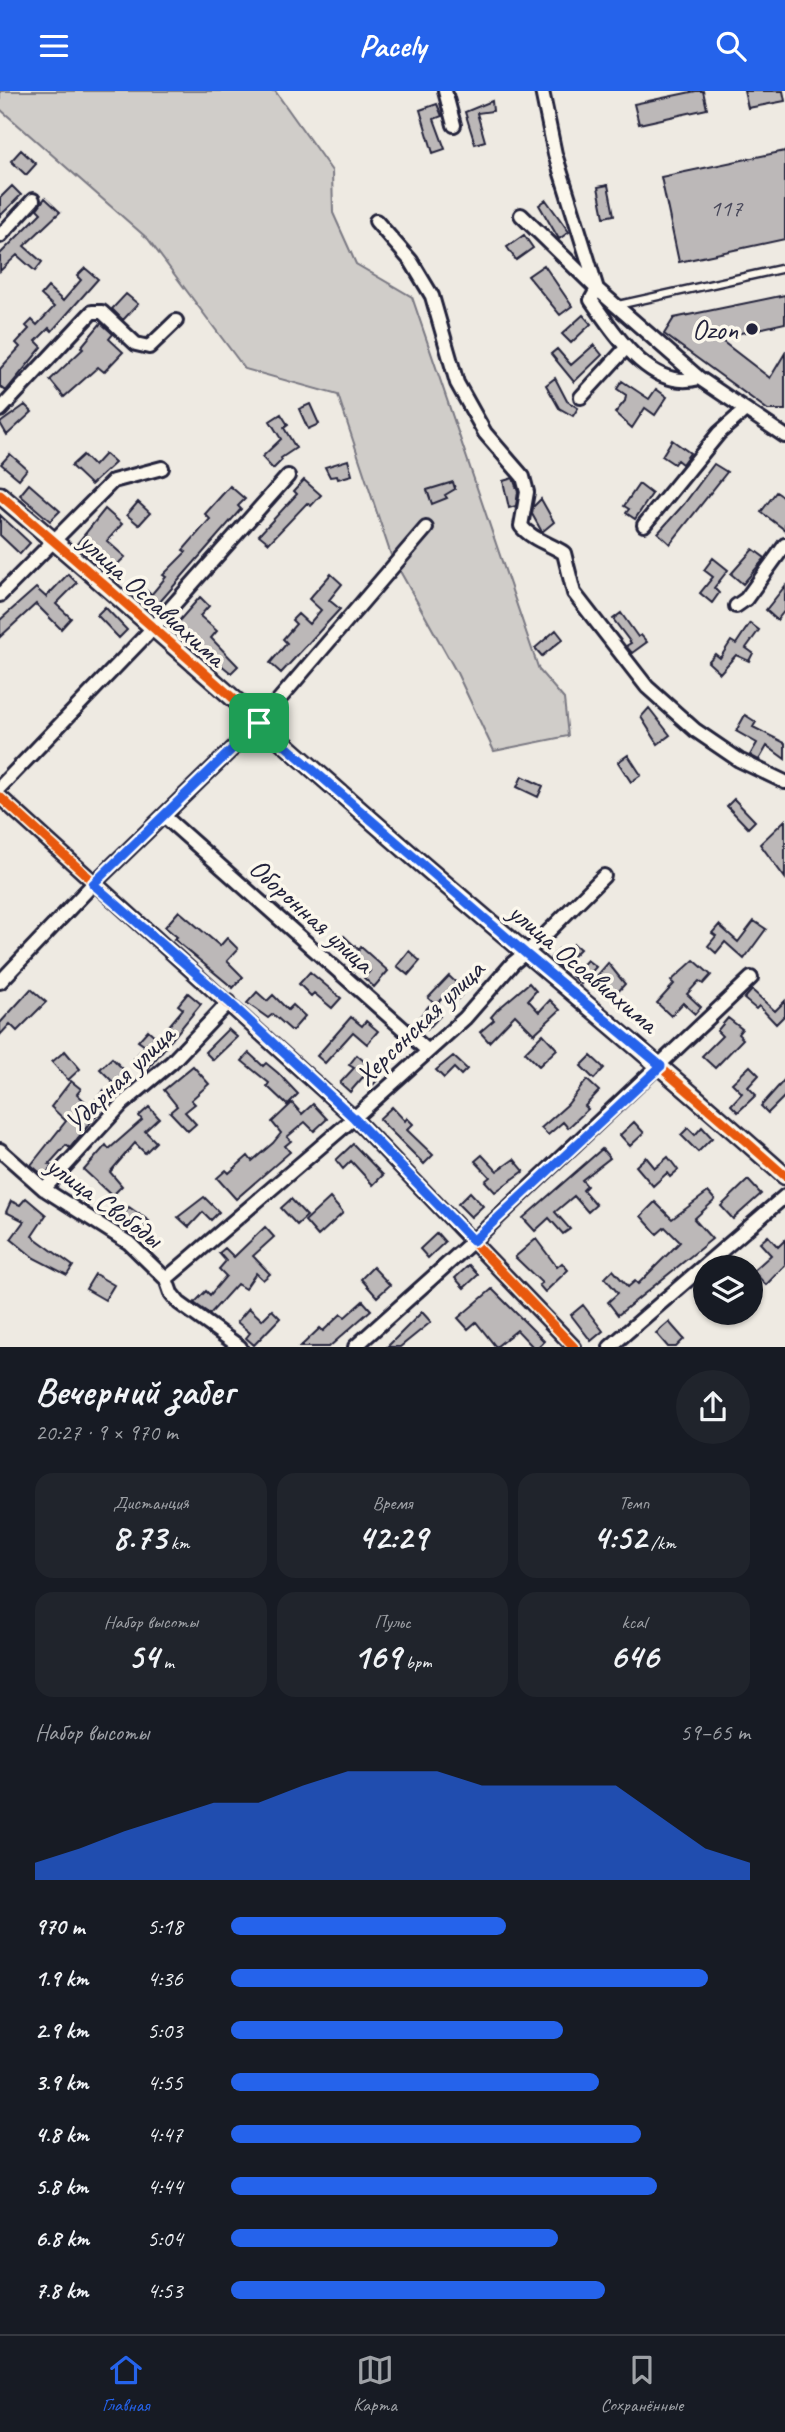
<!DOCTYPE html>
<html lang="ru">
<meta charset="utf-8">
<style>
:root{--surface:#171b24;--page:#20242c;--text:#f1f3f6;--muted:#9ea1a6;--line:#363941;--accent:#2563eb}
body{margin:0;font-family:Caveat,sans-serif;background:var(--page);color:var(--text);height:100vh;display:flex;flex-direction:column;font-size:26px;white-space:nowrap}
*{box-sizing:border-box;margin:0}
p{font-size:23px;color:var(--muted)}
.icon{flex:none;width:38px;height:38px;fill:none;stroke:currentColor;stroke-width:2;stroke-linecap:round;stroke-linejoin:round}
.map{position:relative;height:1256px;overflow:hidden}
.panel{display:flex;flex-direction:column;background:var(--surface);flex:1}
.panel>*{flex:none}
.buttons{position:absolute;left:693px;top:1164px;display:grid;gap:14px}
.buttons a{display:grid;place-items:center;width:70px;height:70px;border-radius:50%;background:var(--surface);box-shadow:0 2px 5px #0004;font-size:35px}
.pin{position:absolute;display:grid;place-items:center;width:60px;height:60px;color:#fff;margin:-30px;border-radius:14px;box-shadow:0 4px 10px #0006}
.round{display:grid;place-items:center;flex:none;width:74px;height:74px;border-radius:37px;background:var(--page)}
.headline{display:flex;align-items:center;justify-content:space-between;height:119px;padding:0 35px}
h1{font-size:38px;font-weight:600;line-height:52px}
.stats{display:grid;grid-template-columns:repeat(3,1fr);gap:10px;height:119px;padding:7px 35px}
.stats div{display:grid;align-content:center;border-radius:18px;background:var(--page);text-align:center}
.stats b{font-size:35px;font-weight:600}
.stats small{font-size:19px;font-weight:400}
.stats p{font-size:19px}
.chart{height:196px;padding:14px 35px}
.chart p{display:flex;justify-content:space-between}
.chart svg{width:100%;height:126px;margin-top:7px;fill:var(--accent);opacity:.7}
ul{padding:0 35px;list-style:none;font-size:23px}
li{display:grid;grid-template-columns:112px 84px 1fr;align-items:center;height:52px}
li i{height:18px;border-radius:9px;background:var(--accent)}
header{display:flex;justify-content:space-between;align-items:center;height:91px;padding:0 35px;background:var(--accent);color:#fff;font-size:32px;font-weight:600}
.tabs{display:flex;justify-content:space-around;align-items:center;height:98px;border-top:2px solid var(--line);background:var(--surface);font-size:19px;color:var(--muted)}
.tabs a{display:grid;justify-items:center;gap:4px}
.tabs .active{color:var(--accent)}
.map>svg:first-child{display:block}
.green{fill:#d0cdc9;stroke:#797882;stroke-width:2}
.building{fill:#bcb8b8;stroke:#22223b;stroke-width:2}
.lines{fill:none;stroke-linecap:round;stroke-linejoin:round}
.service-casing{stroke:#22223b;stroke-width:11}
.minor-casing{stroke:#22223b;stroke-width:18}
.tertiary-casing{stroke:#22223b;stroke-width:21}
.service{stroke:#fbf7ec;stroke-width:6}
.minor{stroke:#fbf7ec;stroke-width:12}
.tertiary{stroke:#fbf7ec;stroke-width:16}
.cycleway-casing{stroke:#fbf7ec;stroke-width:13}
.cycleway{stroke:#e8590c;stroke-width:9}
.route-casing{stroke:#fff;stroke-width:14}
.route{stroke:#2563eb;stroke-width:9}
.poi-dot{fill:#22223b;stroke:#fbf7ec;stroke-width:2.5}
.labels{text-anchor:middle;stroke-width:7;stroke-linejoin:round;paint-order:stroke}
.number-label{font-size:24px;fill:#48485a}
.poi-label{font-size:28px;fill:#22223b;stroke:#fbf7ec;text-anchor:end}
.street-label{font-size:28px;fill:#22223b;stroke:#fbf7ec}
</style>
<header><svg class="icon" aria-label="menu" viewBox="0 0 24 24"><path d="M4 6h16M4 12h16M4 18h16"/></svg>Pacely<svg class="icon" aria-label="search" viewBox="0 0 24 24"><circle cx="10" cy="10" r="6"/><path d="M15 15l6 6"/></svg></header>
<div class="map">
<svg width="785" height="1256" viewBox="0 0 785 1256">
<rect width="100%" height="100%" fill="#eeeae2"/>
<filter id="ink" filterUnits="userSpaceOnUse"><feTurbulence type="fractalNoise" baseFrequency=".0143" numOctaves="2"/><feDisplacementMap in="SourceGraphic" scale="14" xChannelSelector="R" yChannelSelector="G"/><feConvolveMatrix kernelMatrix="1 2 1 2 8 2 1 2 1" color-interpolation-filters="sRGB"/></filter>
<g filter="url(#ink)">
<!-- green -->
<path class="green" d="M0 0H275L332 80 333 122 356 173 412 206 539 579 564 608 568 645 494 660 457 582 391 464 338 304 245 278 148 148 0 18Z"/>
<!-- building -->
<path class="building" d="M696 0H703L707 18 639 33 634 13Z
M744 0H783L785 10 748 17Z
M492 10 493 20 477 22 485 50 475 53 465 21Z
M437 13 442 25 434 28 445 58 433 62 420 19Z
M21 59 36 73 26 84 11 70Z
M785 60V148L679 171 661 86Z
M608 94 614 124 604 126 598 96Z
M12 95 21 104 0 125V107Z
M45 107 60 121 24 155 42 171 35 180 17 164 0 180V163L41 122 37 118Z
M546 109 569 141 559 148 539 114Z
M524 144 533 157 516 169 507 156Z
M544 174 572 215 560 224 528 185Z
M85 177 98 188 52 240 49 237 36 250 42 256 6 300 0 295V278L20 256 16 252 29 238 26 235 32 229 37 234 54 216 41 204 48 196 63 210 81 189 77 185Z
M126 203 138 213 123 229 112 218Z
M785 204V232L718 247 770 287 785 262V319H768L664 243 674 227Z
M583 224 591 233 571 252 562 243Z
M101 232 113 243 109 248 123 261 104 281 98 276 64 306 50 289 83 258 81 256Z
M594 254 602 264 574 291 551 263 557 258 571 274Z
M555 287 567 310 578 317 573 325 559 317 546 294Z
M622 290 649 308 656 298 667 306 655 324 645 317 632 337 615 322 625 310 626 304 617 298Z
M310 313 319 333 308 338 299 318Z
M25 314 32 321 7 344 0 332Z
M281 323 288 334 284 337 296 357 281 367 282 369 273 378 262 366 281 348 270 330Z
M672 349 690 362 682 373 677 369 674 373 662 365Z
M10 363 27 378 19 388 1 373Z
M105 363 115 372 91 394 71 375 83 364 94 375Z
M348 369 352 384 338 388 337 385 330 386 325 376Z
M714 373 727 381 670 453 658 442 684 413Z
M513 387 518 401 516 415 509 417 503 390Z
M304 389 321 404 311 415 307 412 269 452 259 444 297 403 294 400Z
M453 391 455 398 445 404 447 407 432 413 427 399Z
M29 393 60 420 50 430 20 404Z
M639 393 652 403 635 428 626 422 629 418 624 415Z
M230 395 245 408 238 415 241 418 151 521 138 509 147 500 151 504 166 486 163 484 186 461 183 459 210 428 205 423Z
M776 401 785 407V439L761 421Z
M541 408 554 431 542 441 532 423 533 416Z
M138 411 150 422 139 434 127 424Z
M105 418 122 433 107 450 125 466 109 481 91 463 89 465 76 454Z
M0 424 30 452 20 463 0 444Z
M753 458 765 467 743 493 731 483Z
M713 467 728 479 714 497 719 502 712 512 700 502 713 486 704 479Z
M68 483 77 492 56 513 71 527 61 538 36 513 0 546V529L36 497 46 506Z
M331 483 342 493 329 509 340 518 281 582 270 572 287 552 283 548 296 533 292 529 298 523 309 533 321 519 309 508Z
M785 495V519L777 529 766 519Z
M200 506 209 515 200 525 217 540 211 547 238 575 231 582 200 557 197 561 171 539Z
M105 516 127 539 119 547 97 524Z
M621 522 638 546 641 544 647 551 632 562 626 555 631 552 613 528Z
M750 532 759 539 746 557 753 562 749 570 736 564 720 582 708 571 715 563 720 567 731 550 736 553Z
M556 539 563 548 542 565 535 557Z
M649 617 670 644 658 653 641 626Z
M745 624 756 631 753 636 785 652V668L767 655 759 669 750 664 757 652 736 640Z
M628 664 641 684 631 691 618 671Z
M522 685 543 695 538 706 517 696Z
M734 708 755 730 748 737 727 715Z
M785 729V787L760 753Z
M179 820 220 855 227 847 238 858 227 870 243 886 233 897 174 848 177 846 165 836Z
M754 830 766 838 744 868 725 851 716 862 708 855 716 845 712 842 719 834 738 851Z
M344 845 359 859 361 856 388 880 374 896 364 887 370 880 336 854Z
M574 853 580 858 561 877 551 867 559 858 565 863Z
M409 860 420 870 408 884 397 875Z
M587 869 596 876 581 893 572 885Z
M694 869 711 884 703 893 699 890 687 903 701 916 695 923 683 912 671 925 657 912 674 893 671 890Z
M608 872 625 893 616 903 596 886Z
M310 881 341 907 332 917 314 902 311 905 299 893Z
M449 885 465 900 457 909 448 901 436 914 428 907Z
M529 892 536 900 528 909 539 921 550 909 560 919 534 943 515 924 489 951 480 941 494 929 491 926 497 919Z
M31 898 46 911 17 940 10 933 0 944V932Z
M752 899 775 920 785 910V924L776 933 759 915 756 918 744 908Z
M257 901 267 910 273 904 288 919 293 914 305 925 292 940 273 923 268 927 247 912Z
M188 902 201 913 145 981 132 970 145 955 138 950 148 939 158 948 183 918 178 914Z
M429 915 440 925 427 939 416 930Z
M351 926 362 935 366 930 378 940 367 953 353 941 325 972 317 965Z
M728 927 742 938 738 943 743 948 715 977 702 965 722 945 717 940Z
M228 938 237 946 213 969 205 961Z
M543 943 557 958 539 975 525 961Z
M65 960 80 978 68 989 52 971Z
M249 962 263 975 266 972 278 982 298 1003 287 1014 267 995 269 992 242 970Z
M357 964 381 985 373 994 363 986 350 1001 340 992 354 977 349 974Z
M453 965 467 978 461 984 454 977 444 987 436 979Z
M591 965 604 977 594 988 581 975Z
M112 967 129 984 117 995 100 978Z
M193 975 209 993 191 1009 195 1013 185 1021 196 1033 188 1040 170 1021 177 1015 164 999Z
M750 975 759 984 748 996 756 1004 738 1021 731 1014 742 1002 732 992Z
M785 988V1005L768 1022 761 1015Z
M587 989 599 1000 585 1015 588 1018 568 1037 563 1031 548 1044 541 1037 567 1014Z
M71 990 81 998 77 1003 90 1015 104 999 111 1006 70 1057 66 1054 49 1073 53 1075 44 1085 31 1074 66 1030 51 1016Z
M292 1012 302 1023 313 1013 327 1028 314 1040 305 1031 287 1046 291 1050 285 1055 290 1061 236 1108 217 1087 226 1079 229 1082 248 1065 252 1070 273 1052 281 1042 272 1031Z
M149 1016 159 1027 145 1040 156 1051 145 1062 135 1052 110 1081 122 1095 112 1105 84 1079 106 1054 109 1058 142 1029 139 1025Z
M392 1016 405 1030 407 1027 413 1033 407 1039 433 1064 424 1073 379 1028Z
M634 1031 644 1042 630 1055 620 1044Z
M702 1036 712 1047 698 1061 681 1044 688 1037 695 1044Z
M353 1053 383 1084 373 1094 351 1070 343 1078 336 1069Z
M602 1058 610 1067 582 1089 587 1095 583 1099 596 1114 588 1121 574 1105 555 1121 570 1138 563 1143 549 1127 535 1140 523 1127Z
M482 1064 497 1080 514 1068 524 1080 495 1101 485 1090 490 1086 475 1070Z
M646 1066 655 1077 668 1066 678 1079 670 1086 667 1082 653 1095 636 1075Z
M748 1089 761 1103 733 1128 721 1115Z
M470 1101 483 1115 471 1126 458 1113Z
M708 1101 715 1109 694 1128 712 1148 618 1224 608 1211 618 1202 605 1187 613 1179 628 1196 635 1190 638 1193 680 1151 665 1136 657 1143 641 1125 655 1111 672 1128Z
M204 1106 219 1121 211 1129 203 1121 189 1136 178 1126Z
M26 1107 46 1124 32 1145 73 1175 67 1184 34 1167 11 1148 24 1130 6 1121 11 1110 20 1114Z
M330 1107 343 1122 318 1145 305 1130Z
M291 1108 307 1125 297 1134 281 1117Z
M129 1116 149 1130 138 1145 119 1131Z
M265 1136 274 1146 253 1165 270 1183 263 1189 256 1182 245 1198 237 1193 210 1223 194 1212 206 1200 210 1204 226 1185 219 1178 226 1170 219 1162 225 1157 234 1166Z
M437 1142 445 1151 428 1167 420 1158Z
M768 1145 778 1156 785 1149V1174L766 1194 753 1180 771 1164 760 1152Z
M536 1148 557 1176 562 1172 568 1179 545 1201 539 1194 542 1192 515 1166Z
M469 1174 478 1184 464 1197 455 1187Z
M373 1176 390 1194 377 1206 361 1188Z
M95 1183 114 1194 105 1209 86 1198Z
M492 1198 544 1250 538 1256H533L517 1239 496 1256 476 1231 468 1238 458 1227Z
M363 1210 371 1219 329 1256H300L320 1237 323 1240 341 1223 345 1226Z
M583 1214 603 1240 591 1250 571 1224Z
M249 1217 262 1229 272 1219 280 1227 254 1254 246 1247 250 1242 237 1231Z
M422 1221 431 1231 400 1256H387Z
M669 1231 684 1248 676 1256H668L656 1242Z"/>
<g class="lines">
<defs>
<path id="service" d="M618 214 785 177"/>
<path id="minor" d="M445 0 454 34
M542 0 555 63 597 198 699 287 785 345
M521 124 597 198 591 209C615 243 651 301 699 287
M376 130 411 170 432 205 457 292 485 342 523 386 527 401 521 435C531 448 550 453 564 462L574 502 647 596 695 639 739 669 785 691
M0 145 33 109
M581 306 626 257
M0 319 92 221H102L136 253 149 256 176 230
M644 434 719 342 744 320
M0 504 113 390 162 377
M736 515 746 508 785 454
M0 696 152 538 288 385
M0 706 354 1027 574 1256
M164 725 428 960
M0 891 93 793 259 632 426 437
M0 1059 44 1098 129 1152 166 1188 171 1202 179 1212 240 1256
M44 1098 122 1013 172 971 229 911
M166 1188 354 1027 465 927 513 872 537 852 604 785
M355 1256 473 1150 751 887
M610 1256 785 1105"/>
<path id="tertiary" d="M0 404C138 521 272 643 409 762 534 870 662 975 785 1085"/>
</defs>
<!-- service casing -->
<use href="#service" class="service-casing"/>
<!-- minor casing -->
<use href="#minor" class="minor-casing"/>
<!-- tertiary casing -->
<use href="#tertiary" class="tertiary-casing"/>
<!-- service -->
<use href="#service" class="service"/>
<!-- minor -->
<use href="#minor" class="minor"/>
<!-- tertiary -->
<use href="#tertiary" class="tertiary"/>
<defs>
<path id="cycleway" d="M0 404C138 521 272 643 409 762 534 870 662 975 785 1085
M0 706 354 1027 574 1256"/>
</defs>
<!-- cycleway casing -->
<use href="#cycleway" class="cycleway-casing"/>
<!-- cycleway -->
<use href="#cycleway" class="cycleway"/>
</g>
</g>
<g class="lines" filter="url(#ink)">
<defs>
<path id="route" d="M259 632 525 862 661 975 473 1150 354 1027 229 911 93 793Z"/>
</defs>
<!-- route casing -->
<use href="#route" class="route-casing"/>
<!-- route -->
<use href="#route" class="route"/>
</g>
<!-- markers -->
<circle class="poi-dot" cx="752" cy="238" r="7"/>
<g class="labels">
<!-- number labels -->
<g class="number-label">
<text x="726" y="125">117</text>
</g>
<!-- poi labels -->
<g class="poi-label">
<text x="738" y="248">Ozon</text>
</g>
<!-- street labels -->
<g class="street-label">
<text transform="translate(153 508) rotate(42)" y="10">улица Осоавиахима</text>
<text transform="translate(312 824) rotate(42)" y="10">Оборонная улица</text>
<text transform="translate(584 876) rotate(40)" y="10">улица Осоавиахима</text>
<text transform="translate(419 931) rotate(-44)" y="10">Херсонская улица</text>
<text transform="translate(119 987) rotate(-44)" y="10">Ударная улица</text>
<text transform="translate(105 1110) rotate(36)" y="10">улица Свободы</text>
</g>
</g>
</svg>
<div class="buttons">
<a><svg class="icon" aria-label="layers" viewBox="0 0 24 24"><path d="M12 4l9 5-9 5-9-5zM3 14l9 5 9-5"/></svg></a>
</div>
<div class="pin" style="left:259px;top:632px;background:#1e9e55"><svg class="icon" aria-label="arrive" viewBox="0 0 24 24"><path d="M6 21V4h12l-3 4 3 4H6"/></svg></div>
</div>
<section class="panel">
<div class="headline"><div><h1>Вечерний забег</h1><p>20:27 · 9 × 970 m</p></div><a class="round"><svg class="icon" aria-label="share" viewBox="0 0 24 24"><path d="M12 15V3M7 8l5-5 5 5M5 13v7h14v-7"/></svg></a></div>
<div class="stats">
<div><p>Дистанция</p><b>8.73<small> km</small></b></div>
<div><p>Время</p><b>42:29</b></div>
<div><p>Темп</p><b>4:52<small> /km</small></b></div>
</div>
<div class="stats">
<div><p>Набор высоты</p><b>54<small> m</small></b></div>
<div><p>Пульс</p><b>169<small> bpm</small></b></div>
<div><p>kcal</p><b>646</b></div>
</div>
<div class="chart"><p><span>Набор высоты</span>59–65 m</p>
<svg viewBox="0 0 160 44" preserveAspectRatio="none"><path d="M0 44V38L10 33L20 27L30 22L40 17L50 17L60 11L70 6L80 6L90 6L100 11L110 11L120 11L130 11L140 22L150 33L160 38V44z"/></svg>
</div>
<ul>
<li><b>970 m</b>5:18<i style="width:53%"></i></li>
<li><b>1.9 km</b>4:36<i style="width:92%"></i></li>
<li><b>2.9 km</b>5:03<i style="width:64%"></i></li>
<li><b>3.9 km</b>4:55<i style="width:71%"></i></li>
<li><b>4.8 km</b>4:47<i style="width:79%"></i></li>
<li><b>5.8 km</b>4:44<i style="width:82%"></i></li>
<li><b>6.8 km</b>5:04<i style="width:63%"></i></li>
<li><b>7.8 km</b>4:53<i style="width:72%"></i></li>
</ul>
</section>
<nav class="tabs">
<a class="active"><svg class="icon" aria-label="home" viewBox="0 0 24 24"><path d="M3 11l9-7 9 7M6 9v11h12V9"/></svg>Главная</a>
<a><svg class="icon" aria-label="map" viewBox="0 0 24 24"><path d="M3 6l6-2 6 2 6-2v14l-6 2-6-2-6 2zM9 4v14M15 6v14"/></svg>Карта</a>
<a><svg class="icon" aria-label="saved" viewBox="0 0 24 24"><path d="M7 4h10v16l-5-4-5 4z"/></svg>Сохранённые</a>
</nav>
